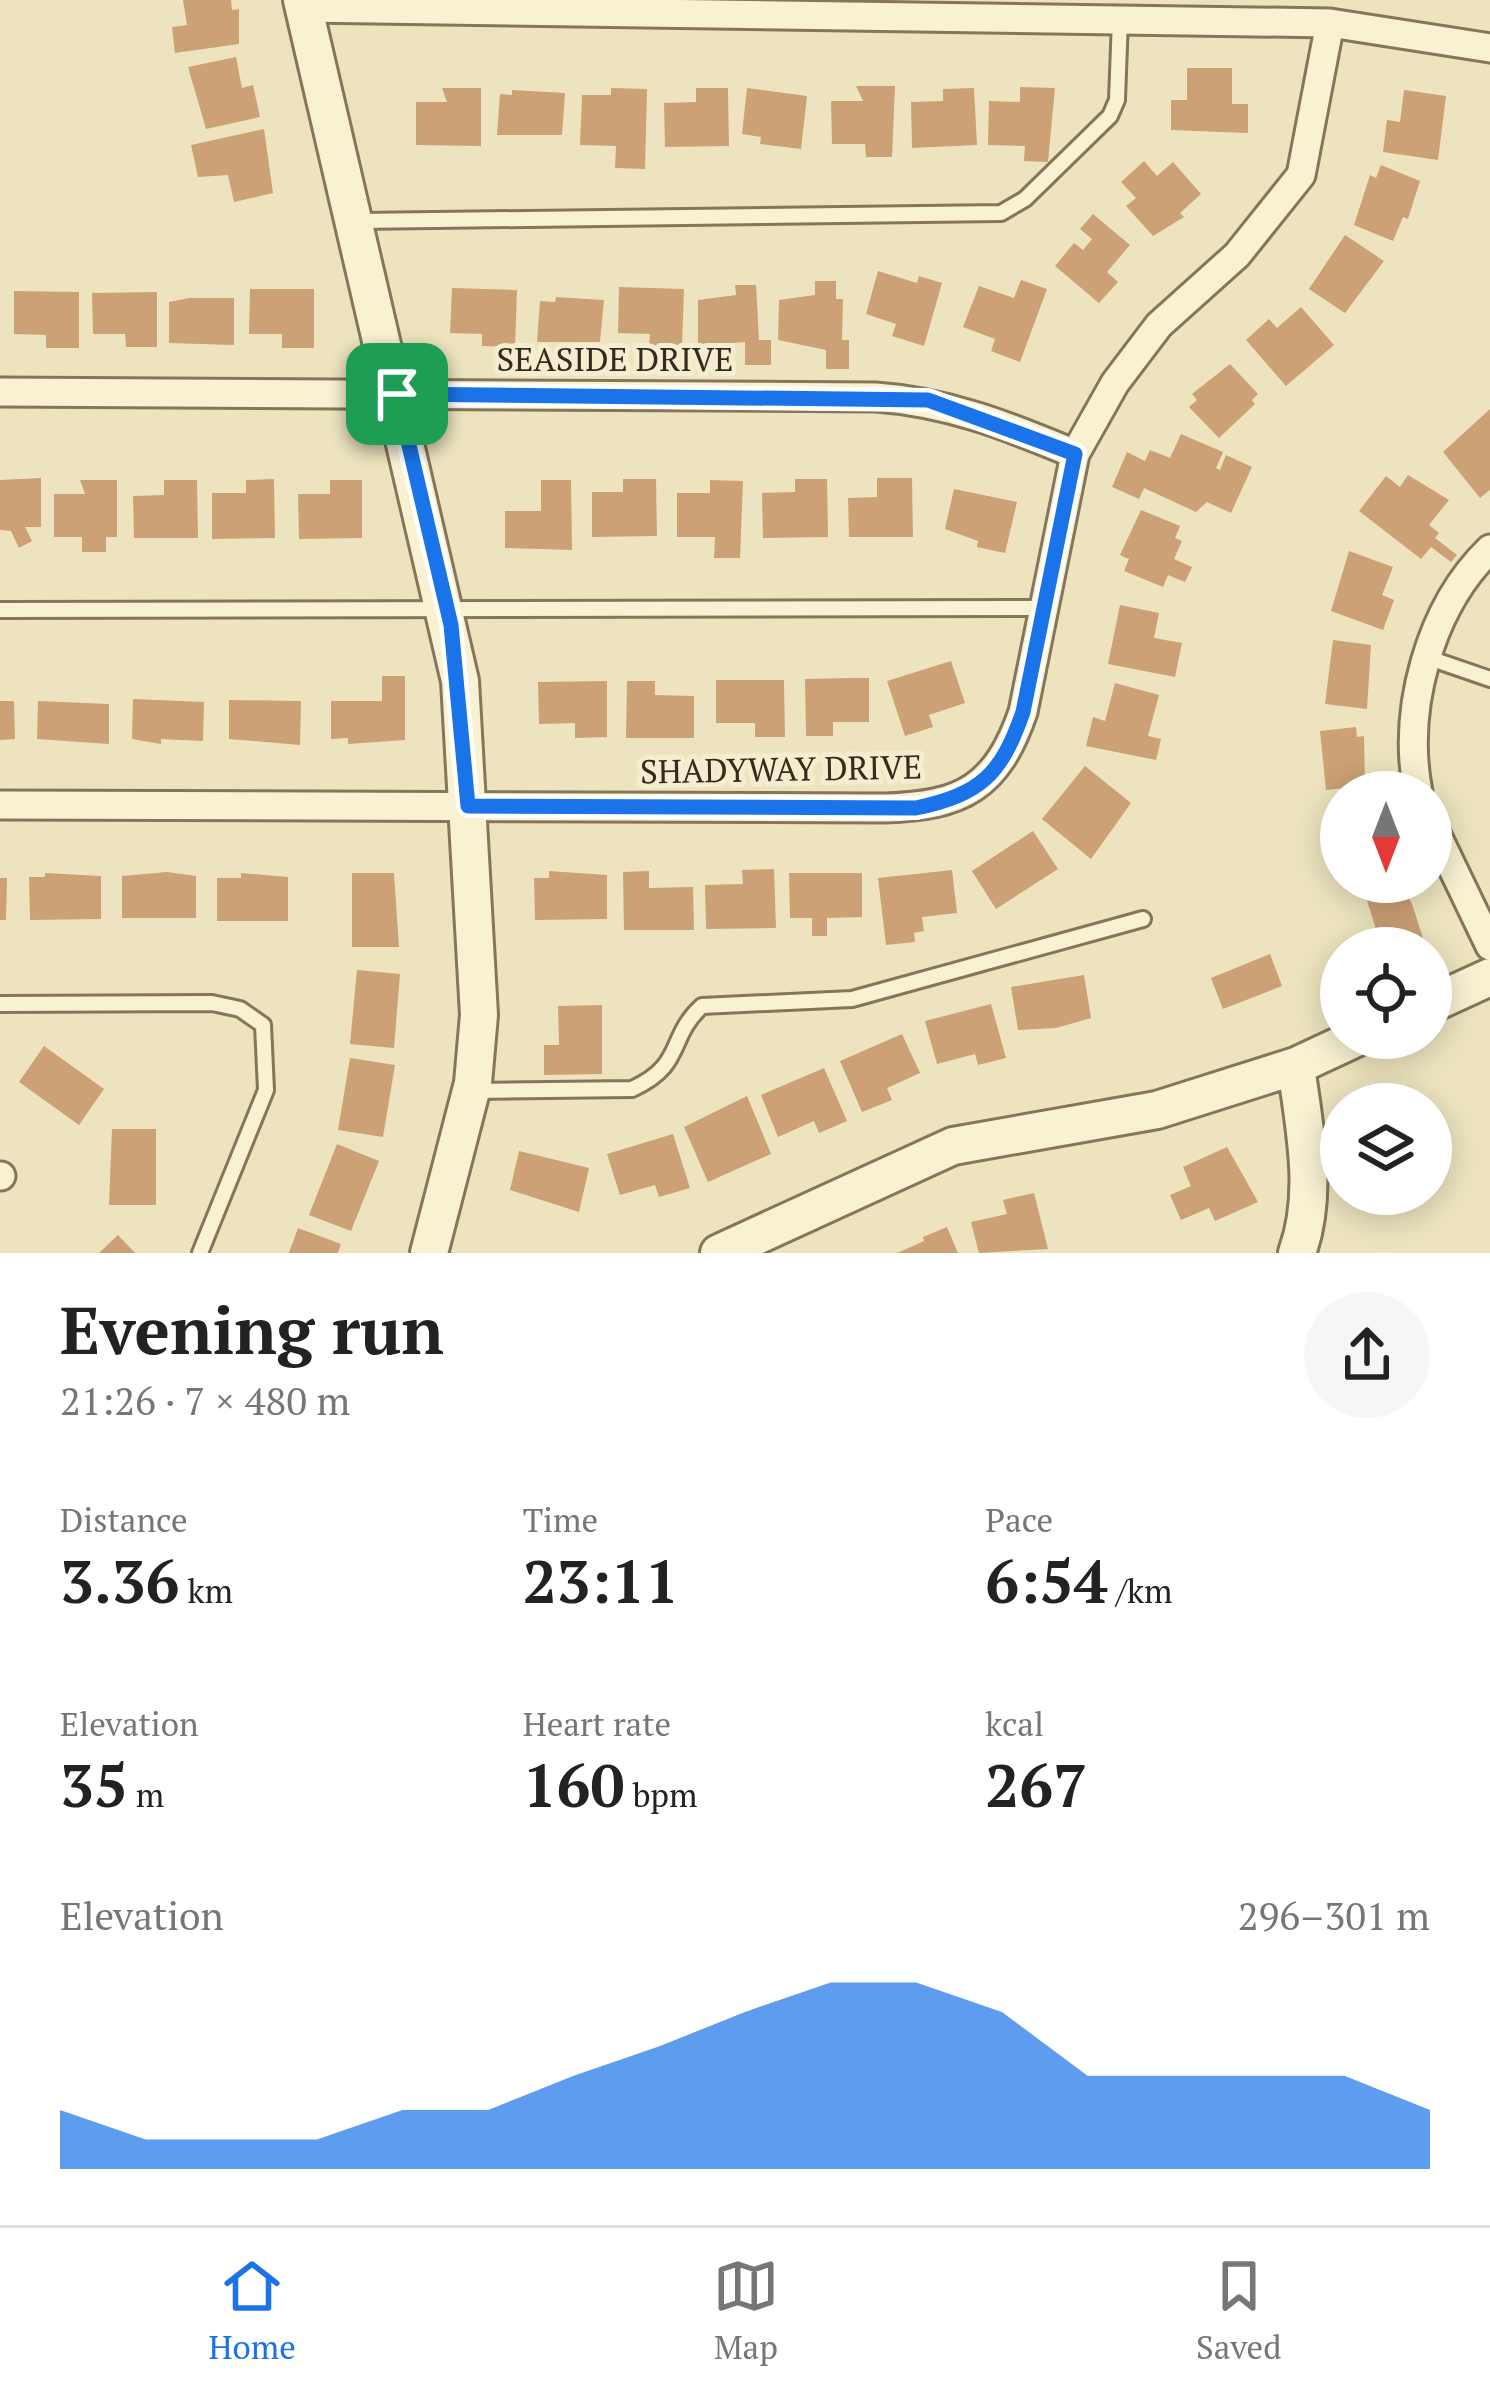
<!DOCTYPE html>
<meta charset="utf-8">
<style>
:root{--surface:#fff;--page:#f6f6f6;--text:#222;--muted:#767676;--line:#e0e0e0;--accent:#1a73e8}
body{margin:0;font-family:"PT Serif",serif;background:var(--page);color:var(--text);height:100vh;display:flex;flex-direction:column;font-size:45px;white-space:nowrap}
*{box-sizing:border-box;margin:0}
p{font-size:39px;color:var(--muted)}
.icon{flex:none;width:66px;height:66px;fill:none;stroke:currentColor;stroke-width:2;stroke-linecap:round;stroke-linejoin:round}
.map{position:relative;height:1253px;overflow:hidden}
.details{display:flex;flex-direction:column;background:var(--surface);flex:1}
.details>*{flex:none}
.needle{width:78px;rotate:180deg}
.buttons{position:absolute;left:1320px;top:771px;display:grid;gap:24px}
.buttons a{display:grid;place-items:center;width:132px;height:132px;border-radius:50%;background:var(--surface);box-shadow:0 6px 30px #0003;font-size:60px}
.pin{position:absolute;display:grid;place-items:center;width:102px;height:102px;color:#fff;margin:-51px;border-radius:24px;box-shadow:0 6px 18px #0006}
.round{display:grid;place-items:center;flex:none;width:126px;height:126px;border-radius:63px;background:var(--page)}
.headline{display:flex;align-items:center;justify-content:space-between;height:204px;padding:0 60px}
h1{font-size:66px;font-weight:700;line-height:90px}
.stats{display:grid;grid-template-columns:repeat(3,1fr);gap:18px;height:204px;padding:12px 60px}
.stats div{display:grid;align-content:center}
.stats b{font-size:60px;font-weight:700}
.stats small{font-size:33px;font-weight:400}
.stats p{font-size:33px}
.chart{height:336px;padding:24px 60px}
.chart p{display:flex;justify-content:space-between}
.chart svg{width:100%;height:216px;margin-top:12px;fill:var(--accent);opacity:.7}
.dock{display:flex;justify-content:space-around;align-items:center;height:168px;border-top:3px solid var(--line);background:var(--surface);font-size:33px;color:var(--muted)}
.dock a{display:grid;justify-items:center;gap:6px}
.dock .on{color:var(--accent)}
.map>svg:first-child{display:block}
.building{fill:#cba175}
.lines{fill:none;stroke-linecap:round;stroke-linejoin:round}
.service-casing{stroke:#867558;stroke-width:20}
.minor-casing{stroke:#867558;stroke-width:33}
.tertiary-casing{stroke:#867558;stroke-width:42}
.service{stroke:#f8f1d2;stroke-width:14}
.minor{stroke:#f8f1d2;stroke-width:27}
.tertiary{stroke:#f8f1d2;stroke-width:36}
.route-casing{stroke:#fff;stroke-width:24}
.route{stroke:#1a73e8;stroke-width:15}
.labels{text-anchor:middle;stroke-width:10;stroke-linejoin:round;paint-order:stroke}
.street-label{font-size:33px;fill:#352b1c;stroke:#f5edcf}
</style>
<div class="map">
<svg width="1490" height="1253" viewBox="0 0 1490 1253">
<rect width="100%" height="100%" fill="#ede4bf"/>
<!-- building -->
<path class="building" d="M183 0H231L232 10 239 9V44L175 53 172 27 187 25Z
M236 57 242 88 253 85 260 117 206 129 188 67Z
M1187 68H1232V104H1248V133L1171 130V100H1187Z
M856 86H895L892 157H866L865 144H832L831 101H863Z
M1020 87 1055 88 1048 162 1024 161 1025 146 988 145 989 101 1020 102Z
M442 88H481V146L416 145V102H447Z
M611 88 647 89 645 169 615 168 616 146 580 145 582 95H611Z
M696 88H728L729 146 665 147 664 103 696 102Z
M747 88 807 96 801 149 760 144 761 137 742 134Z
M974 88 977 145 912 148 911 102 943 101V89Z
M512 90 565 93 562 135H497L500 94 512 95Z
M1404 90 1446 96 1438 160 1383 152 1387 120 1400 122Z
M264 129 273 193 234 202 228 175 198 177 191 145Z
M1144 161 1157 176 1173 162 1201 194 1180 213 1184 217 1153 236 1126 206 1136 198 1121 182Z
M1381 165 1420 181 1408 219 1403 217 1393 241 1354 225 1370 175 1376 178Z
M1093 214 1130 245 1107 272 1118 282 1099 303 1055 266 1074 243 1083 250 1092 239 1080 229Z
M1345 235 1384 261 1345 313 1309 289Z
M878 271 917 283 919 276 942 283 924 346 892 336 896 324 866 314Z
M1021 280 1047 289 1020 362 991 351 995 339 963 327 979 286 1014 298Z
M815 281H836V299H843L842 340H849V369H826V350L778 340 779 300 815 295Z
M735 285H756L759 340H771V365H745V342L698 346V300L736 295Z
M619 287 684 289 682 347 649 346 650 334 618 333Z
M452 288 517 290 515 347 482 346V334L450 333Z
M250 289H314V348H282V334H249Z
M14 291 79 292V348H46V335L14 334Z
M157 292V347H126L125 334H93L92 293Z
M556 297 604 300 600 342H537L540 301 555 302Z
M189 298H234V345L169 343V302Z
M1301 307 1334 345 1286 386 1246 340 1269 319 1277 328Z
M1230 364 1258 394 1252 400 1255 404 1219 438 1189 407 1197 400 1192 394Z
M1490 409V490L1480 498 1443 452Z
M1181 434 1223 452 1216 468 1220 470 1226 455 1252 467 1231 513 1207 502 1196 512 1144 488 1139 499 1112 487 1127 452 1145 461 1150 450 1170 458Z
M1408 475 1449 500 1429 525 1439 533 1435 538 1457 555 1451 562 1431 547 1421 559 1359 511 1386 476 1400 487Z
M41 478V527H25L32 541 19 548 11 531 0 530V480Z
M877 478H912L913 537H849L848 498 877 497Z
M274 479 275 538 212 539V493H246V480Z
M623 479H656L657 536 592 537V492H623Z
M795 479H827L828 537 763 538 762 493 795 492Z
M80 480H117V537H106V552H82V537H54V494H85Z
M164 480H197L198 538H134L133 496 164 495Z
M330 480H362V538L299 539 298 494H330Z
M541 480H571L572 550 505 548V511H541Z
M710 480 743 481 740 558H714L715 537H677V493H710Z
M954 489 1017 502 1005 553 977 547 978 541 945 529Z
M1141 510 1180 526 1175 538 1182 541 1174 559 1192 567 1185 582 1168 575 1163 587 1124 571 1129 559 1120 555Z
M1349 551 1393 567 1382 595 1394 600 1383 630 1331 611Z
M1120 605 1159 613 1154 638 1182 643 1175 677 1108 664Z
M1333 640 1371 645 1367 709 1325 704Z
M951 661 965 703 929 715 933 727 905 736 887 681Z
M382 676H405V740L348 744V738L331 739V701H382Z
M851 678H869V722H833V736H806L805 679Z
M716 680H784L785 737H755V723H716Z
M607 681V737L575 738V723L539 724 538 682Z
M627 681H655V695L694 696V738H626Z
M1115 683 1159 695 1148 736 1161 739 1156 760 1086 746 1093 717 1105 721Z
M133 699 204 702 203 741 161 739V744L132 739Z
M229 700 301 701 300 745 229 739Z
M0 701H14L15 739 0 740Z
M38 701 109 704V744L37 739Z
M1356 727 1357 737 1364 736 1365 786 1326 790 1320 731Z
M1085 766 1131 803 1091 859 1042 819Z
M1033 831 1058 869 996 909 972 871Z
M774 869 776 928 706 929 705 885 743 884 742 870Z
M952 870 957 913 922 917 924 931 914 933 915 942 886 945 878 878Z
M549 871 607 875V919L535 920 534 878H549Z
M649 871V888L693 887 694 930H624L623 872Z
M167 872 196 876V918H122V876Z
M45 873 101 876V919L30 920 29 877H45Z
M241 873 288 877V921H217V878H241Z
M352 873H394L399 947H352Z
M789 873H862V917L827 918V936H812V918H790Z
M0 878H7L6 920H0Z
M1392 882H1401L1412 904 1423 938 1414 941 1416 948H1382L1364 891Z
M1270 954 1282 986 1223 1009 1211 978Z
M357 970 400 974 394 1048 350 1044Z
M1084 975 1091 1018 1056 1028 1018 1030 1011 987Z
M991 1004 1006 1058 978 1065 975 1054 937 1064 925 1021Z
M602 1005V1074L544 1075V1045H559L558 1006Z
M902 1034 920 1073 887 1088 892 1100 862 1112 840 1061Z
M44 1046 104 1089 79 1125 19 1082Z
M350 1058 395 1065 383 1137 338 1130Z
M824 1068 847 1121 819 1133 814 1121 778 1137 761 1095Z
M747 1096 771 1154 708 1182 684 1127Z
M112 1129H156V1205H109Z
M673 1134 690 1188 659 1197 655 1185 620 1195 607 1154Z
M337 1144 379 1161 351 1231 309 1215Z
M1227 1147 1258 1202 1215 1221 1209 1208 1181 1220 1170 1195 1191 1186 1183 1167Z
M519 1151 589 1168 579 1212 510 1190Z
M1034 1193 1048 1249 979 1253 971 1222 1007 1214 1003 1200Z
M947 1227 958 1253H897L924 1241 923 1237Z
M298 1228 341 1244 338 1253H289Z
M118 1235 135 1253H99Z"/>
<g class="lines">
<defs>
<path id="service" d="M358 221 1001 213 1025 199 1110 116 1117 100 1120 19
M0 610 1042 608
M1429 658 1490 679
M0 1004 212 1003 240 1009 263 1025 266 1090 200 1253
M476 1091 632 1089C685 1065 667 1038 702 1006L852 999 1143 919"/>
<path id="minor" d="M304 8 1330 23 1490 48
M0 392 876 397C948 402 1008 426 1075 454
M1418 792C1402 710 1429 608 1490 549
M0 805 885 808C963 806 997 787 1023 712L1075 454 1115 383 1159 325 1237 255 1301 175 1330 23
M1431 823 1490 946
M0 1176H1"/>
<path id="tertiary" d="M302 0 460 681 479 1015 473 1083 429 1253
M1431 1004 1490 977
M1296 1066C1304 1127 1319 1193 1297 1253
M719 1253 953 1146 1157 1110 1296 1066 1356 1038"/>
</defs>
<!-- service casing -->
<use href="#service" class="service-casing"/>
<!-- minor casing -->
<use href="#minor" class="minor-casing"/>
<!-- tertiary casing -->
<use href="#tertiary" class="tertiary-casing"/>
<!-- service -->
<use href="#service" class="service"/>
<!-- minor -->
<use href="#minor" class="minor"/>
<!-- tertiary -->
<use href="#tertiary" class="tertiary"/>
</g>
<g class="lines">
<defs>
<path id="route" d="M397 394 928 400 1075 454 1023 712C1001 775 981 794 916 808L468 806 451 625Z"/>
</defs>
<!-- route casing -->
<use href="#route" class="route-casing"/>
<!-- route -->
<use href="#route" class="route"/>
</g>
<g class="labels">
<!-- street labels -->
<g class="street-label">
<text x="615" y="371">SEASIDE DRIVE</text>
<text transform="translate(781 769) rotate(-1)" y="12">SHADYWAY DRIVE</text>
</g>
</g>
</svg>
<div class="buttons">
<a><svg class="needle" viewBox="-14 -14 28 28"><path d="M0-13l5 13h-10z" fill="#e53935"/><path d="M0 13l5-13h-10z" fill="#767676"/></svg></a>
<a><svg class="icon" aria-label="locate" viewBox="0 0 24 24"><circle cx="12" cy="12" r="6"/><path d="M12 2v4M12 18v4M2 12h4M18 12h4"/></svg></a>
<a><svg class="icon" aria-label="layers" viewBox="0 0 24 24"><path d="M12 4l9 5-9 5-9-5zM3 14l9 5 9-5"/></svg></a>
</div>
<div class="pin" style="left:397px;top:394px;background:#1e9e55"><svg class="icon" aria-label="arrive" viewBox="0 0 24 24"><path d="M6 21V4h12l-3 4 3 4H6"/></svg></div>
</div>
<section class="details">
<div class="headline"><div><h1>Evening run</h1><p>21:26 · 7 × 480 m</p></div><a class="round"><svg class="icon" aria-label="share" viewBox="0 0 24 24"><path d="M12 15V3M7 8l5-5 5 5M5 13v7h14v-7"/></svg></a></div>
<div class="stats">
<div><p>Distance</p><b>3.36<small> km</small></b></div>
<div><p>Time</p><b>23:11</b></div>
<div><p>Pace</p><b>6:54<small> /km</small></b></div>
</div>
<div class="stats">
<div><p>Elevation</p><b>35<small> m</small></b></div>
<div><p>Heart rate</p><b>160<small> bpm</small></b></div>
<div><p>kcal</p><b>267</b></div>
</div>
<div class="chart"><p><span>Elevation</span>296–301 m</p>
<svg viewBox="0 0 160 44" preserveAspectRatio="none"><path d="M0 44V32L10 38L20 38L30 38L40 32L50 32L60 25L70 19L80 12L90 6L100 6L110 12L120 25L130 25L140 25L150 25L160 32V44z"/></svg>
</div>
</section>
<nav class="dock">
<a class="on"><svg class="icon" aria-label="home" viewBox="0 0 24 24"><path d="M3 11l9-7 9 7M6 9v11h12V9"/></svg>Home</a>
<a><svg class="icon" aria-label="map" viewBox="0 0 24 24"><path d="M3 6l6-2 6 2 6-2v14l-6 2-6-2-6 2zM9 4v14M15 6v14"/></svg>Map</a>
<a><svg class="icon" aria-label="saved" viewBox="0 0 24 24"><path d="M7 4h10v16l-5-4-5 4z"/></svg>Saved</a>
</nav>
